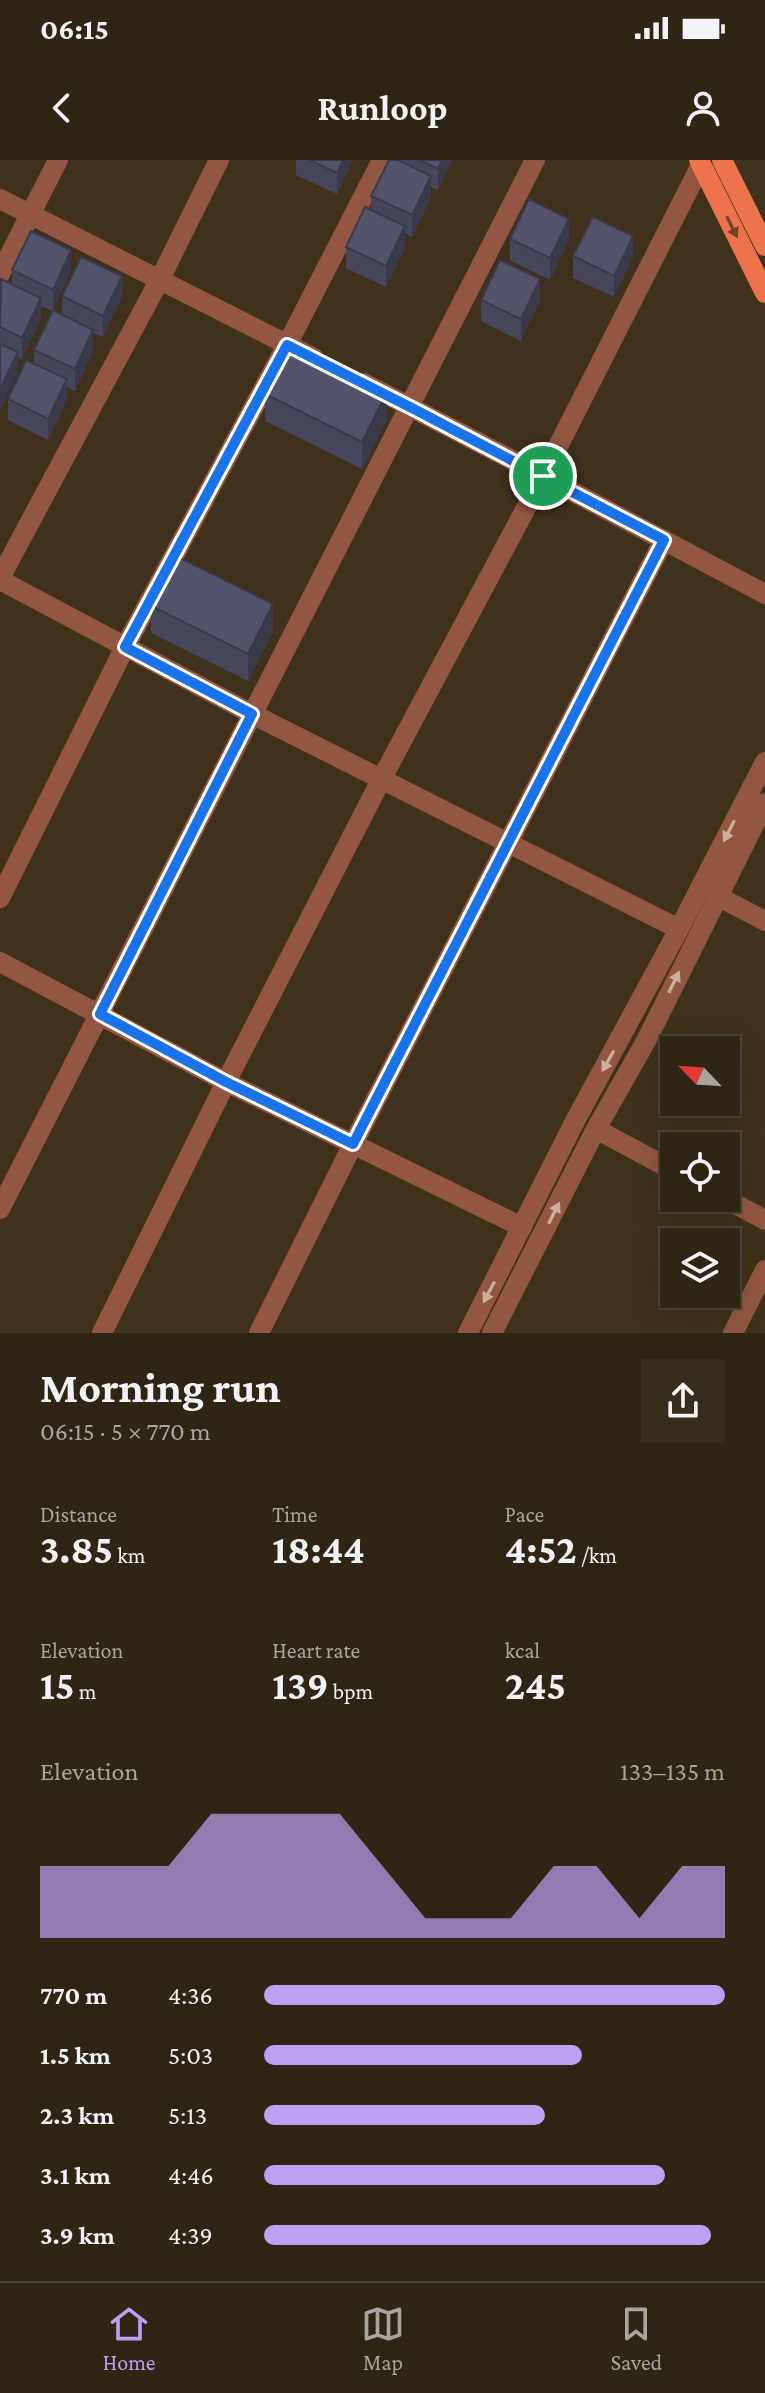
<!DOCTYPE html>
<meta charset="utf-8">
<style>
:root{--surface:#2f2514;--page:#372d1d;--text:#f1f3f6;--muted:#a7a5a0;--line:#4a4234;--accent:#bca0f2}
body{margin:0;font-family:"Crimson Pro",serif;background:var(--page);color:var(--text);height:100vh;display:flex;flex-direction:column;font-size:30px;white-space:nowrap}
*{box-sizing:border-box;margin:0}
p{font-size:26px;color:var(--muted)}
.icon{flex:none;width:44px;height:44px;fill:none;stroke:currentColor;stroke-width:2;stroke-linecap:round;stroke-linejoin:round}
.map{position:relative;height:1173px;overflow:hidden}
.details{display:flex;flex-direction:column;background:var(--surface);flex:1}
.details>*{flex:none}
.needle{width:52px;rotate:295deg}
.fabs{position:absolute;left:660px;top:876px;display:grid;gap:16px}
.fabs a{display:grid;place-items:center;width:80px;height:80px;border-radius:0px;background:var(--surface);box-shadow:0 8px 32px #0002,0 0 0 2px var(--line);font-size:40px}
.pin{position:absolute;display:grid;place-items:center;width:68px;height:68px;color:#fff;margin:-34px;border:4px solid #fff;border-radius:50%;box-shadow:0 2px 8px #0007}
.round{display:grid;place-items:center;flex:none;width:84px;height:84px;border-radius:0px;background:var(--page)}
.summary{display:flex;align-items:center;justify-content:space-between;height:136px;padding:0 40px}
h1{font-size:44px;font-weight:700;line-height:60px}
.metrics{display:grid;grid-template-columns:repeat(3,1fr);gap:12px;height:136px;padding:8px 40px}
.metrics div{display:grid;align-content:center}
.metrics b{font-size:40px;font-weight:700}
.metrics small{font-size:22px;font-weight:400}
.metrics p{font-size:22px}
.chart{height:224px;padding:16px 40px}
.chart p{display:flex;justify-content:space-between}
.chart svg{width:100%;height:144px;margin-top:8px;fill:var(--accent);opacity:.7}
ul{padding:0 40px;list-style:none;font-size:26px}
li{display:grid;grid-template-columns:128px 96px 1fr;align-items:center;height:60px}
li i{height:20px;border-radius:10px;background:var(--accent)}
.status{display:flex;justify-content:space-between;align-items:center;height:56px;padding:0 40px;background:var(--surface);direction:ltr}
.status svg{height:22px;fill:currentColor}
header{display:flex;justify-content:space-between;align-items:center;height:104px;padding:0 40px;background:var(--surface);font-size:36px;font-weight:700}
.menu{display:flex;justify-content:space-around;align-items:center;height:112px;border-top:2px solid var(--line);background:var(--surface);font-size:22px;color:var(--muted)}
.menu a{display:grid;justify-items:center;gap:4px}
.menu .on{color:var(--accent)}
.map>svg:first-child{display:block}
.lines{fill:none;stroke-linecap:round;stroke-linejoin:round}
.minor{stroke:#925643;stroke-width:20}
.major{stroke:#ed734c;stroke-width:20}
.wall{fill:#47475c}
.shaded-wall{fill:#3a3a4b}
.building{fill:#53536b;stroke:#3a3a4b;stroke-width:2}
.oneway{fill:#754226}
.oneway2{fill:#ccaf9f}
.route-casing{stroke:#fff;stroke-width:16}
.route{stroke:#1a73e8;stroke-width:10}
</style>
<div class="status"><b>06:15</b><svg viewBox="0 0 49 12"><path d="M0 12V9h3v3zM5 12V6h3v6zM10 12V3h3v9zM15 12V0h3v12zM26 1h20v11H26zM47 4h2v5h-2z"/></svg></div>
<header><svg class="icon" aria-label="back" viewBox="0 0 24 24"><path d="M15 5l-7 7 7 7"/></svg>Runloop<svg class="icon" aria-label="person" viewBox="0 0 24 24"><circle cx="12" cy="8" r="4"/><path d="M4 21q1-7 8-7t8 7"/></svg></header>
<div class="map">
<svg width="765" height="1173" viewBox="0 0 765 1173">
<rect width="100%" height="100%" fill="#3f311b"/>
<g class="lines">
<!-- minor -->
<path class="minor" d="M0 39 314 198
M0 114 58 0
M364 223 543 316 765 434
M0 418 159 121 219 0
M0 420 252 554 679 769
M717 736 765 761
M0 738 125 487 287 185 382 0
M0 802 226 922 522 1067
M596 969 674 1011
M724 1038 765 1060
M0 1049 535 0
M102 1173 226 922 381 620 543 316 701 5
M259 1173 353 984 664 380
M468 1173 575 961 679 769 765 602
M492 1173 596 969 646 881 765 643
M733 1173 765 1110"/>
<!-- major -->
<path class="major" d="M699 0 765 133
M722 0 765 86"/>
</g>
<!-- wall -->
<path class="wall" d="M296 0H353L337 34 296 15Z
M389 0H452L438 30 431 27V37L412 77 405 73V88L386 127 346 108V87L371 50V36Z
M510 79 569 80 550 120 510 100Z
M573 96 633 97 614 137 573 118Z
M12 110 71 111 53 150 62 154V136L122 137 103 177 93 173V191L75 231 67 227V240L48 280 8 260V239L34 203V190L53 151 41 146V159L22 199 18 197V213L0 251V120L12 124Z
M481 140 540 141 521 181 481 161Z
M265 234 387 259 362 309 265 261Z
M151 446 273 472 248 521 151 473Z"/>
<!-- shaded-wall -->
<path class="shaded-wall" d="M343 0H353L337 34V13Z
M442 0H452L438 30V9Z
M431 16V37L412 77V55Z
M569 59V80L550 120V98Z
M405 66V88L386 127V106Z
M633 76V97L614 137V116Z
M71 90V111L53 151V130Z
M122 116V137L103 177V156Z
M540 119V141L521 181V159Z
M41 138V159L22 199V178Z
M93 170V191L75 231V209Z
M18 192V213L0 251V229Z
M67 219V240L48 280V259Z
M387 232V259L362 309V282Z
M273 444V472L248 521V494Z"/>
<!-- building -->
<path class="building" d="M310 0H343L337 13Z
M389 0H398L431 16 412 55 371 36Z
M419 0H442L438 9Z
M529 39 569 59 550 98 510 79Z
M365 47 405 66 386 106 346 87Z
M593 57 633 76 614 116 573 96Z
M31 71 71 90 53 130 12 110Z
M81 97 122 116 103 156 62 136Z
M500 100 540 119 521 159 481 140Z
M1 119 41 138 22 178 0 167Z
M53 150 93 170 75 209 34 190Z
M0 184 18 192 0 229Z
M290 184 387 232 362 282 265 234Z
M26 200 67 219 48 259 8 239Z
M176 396 273 444 248 494 151 446Z"/>
<!-- one-way arrows -->
<defs><path id="oneway-solid" d="M-6-.8H1V-3.2L6.5 0L1 3.2V.8H-6Z" transform="scale(2)"/></defs>
<use class="oneway" href="#oneway-solid" transform="translate(732 67) rotate(63)"/>
<g class="oneway2">
<use href="#oneway-solid" transform="translate(729 671) rotate(117)"/>
<use href="#oneway-solid" transform="translate(674 822) rotate(-64)"/>
<use href="#oneway-solid" transform="translate(608 901) rotate(119)"/>
<use href="#oneway-solid" transform="translate(554 1053) rotate(-63)"/>
<use href="#oneway-solid" transform="translate(489 1132) rotate(118)"/>
</g>
<g class="lines">
<defs>
<path id="route" d="M287 185 410 247 664 380 353 984 226 922 100 854 252 554 125 487Z"/>
</defs>
<!-- route casing -->
<use href="#route" class="route-casing"/>
<!-- route -->
<use href="#route" class="route"/>
</g>
</svg>
<div class="fabs">
<a><svg class="needle" viewBox="-14 -14 28 28"><path d="M0-13l5 13h-10z" fill="#e53935"/><path d="M0 13l5-13h-10z" fill="#a7a5a0"/></svg></a>
<a><svg class="icon" aria-label="locate" viewBox="0 0 24 24"><circle cx="12" cy="12" r="6"/><path d="M12 2v4M12 18v4M2 12h4M18 12h4"/></svg></a>
<a><svg class="icon" aria-label="layers" viewBox="0 0 24 24"><path d="M12 4l9 5-9 5-9-5zM3 14l9 5 9-5"/></svg></a>
</div>
<div class="pin" style="left:543px;top:316px;background:#1e9e55"><svg class="icon" aria-label="arrive" viewBox="0 0 24 24"><path d="M6 21V4h12l-3 4 3 4H6"/></svg></div>
</div>
<section class="details">
<div class="summary"><div><h1>Morning run</h1><p>06:15 · 5 × 770 m</p></div><a class="round"><svg class="icon" aria-label="share" viewBox="0 0 24 24"><path d="M12 15V3M7 8l5-5 5 5M5 13v7h14v-7"/></svg></a></div>
<div class="metrics">
<div><p>Distance</p><b>3.85<small> km</small></b></div>
<div><p>Time</p><b>18:44</b></div>
<div><p>Pace</p><b>4:52<small> /km</small></b></div>
</div>
<div class="metrics">
<div><p>Elevation</p><b>15<small> m</small></b></div>
<div><p>Heart rate</p><b>139<small> bpm</small></b></div>
<div><p>kcal</p><b>245</b></div>
</div>
<div class="chart"><p><span>Elevation</span>133–135 m</p>
<svg viewBox="0 0 160 44" preserveAspectRatio="none"><path d="M0 44V22L10 22L20 22L30 22L40 6L50 6L60 6L70 6L80 22L90 38L100 38L110 38L120 22L130 22L140 38L150 22L160 22V44z"/></svg>
</div>
<ul>
<li><b>770 m</b>4:36<i style="width:100%"></i></li>
<li><b>1.5 km</b>5:03<i style="width:69%"></i></li>
<li><b>2.3 km</b>5:13<i style="width:61%"></i></li>
<li><b>3.1 km</b>4:46<i style="width:87%"></i></li>
<li><b>3.9 km</b>4:39<i style="width:97%"></i></li>
</ul>
</section>
<nav class="menu">
<a class="on"><svg class="icon" aria-label="home" viewBox="0 0 24 24"><path d="M3 11l9-7 9 7M6 9v11h12V9"/></svg>Home</a>
<a><svg class="icon" aria-label="map" viewBox="0 0 24 24"><path d="M3 6l6-2 6 2 6-2v14l-6 2-6-2-6 2zM9 4v14M15 6v14"/></svg>Map</a>
<a><svg class="icon" aria-label="saved" viewBox="0 0 24 24"><path d="M7 4h10v16l-5-4-5 4z"/></svg>Saved</a>
</nav>
